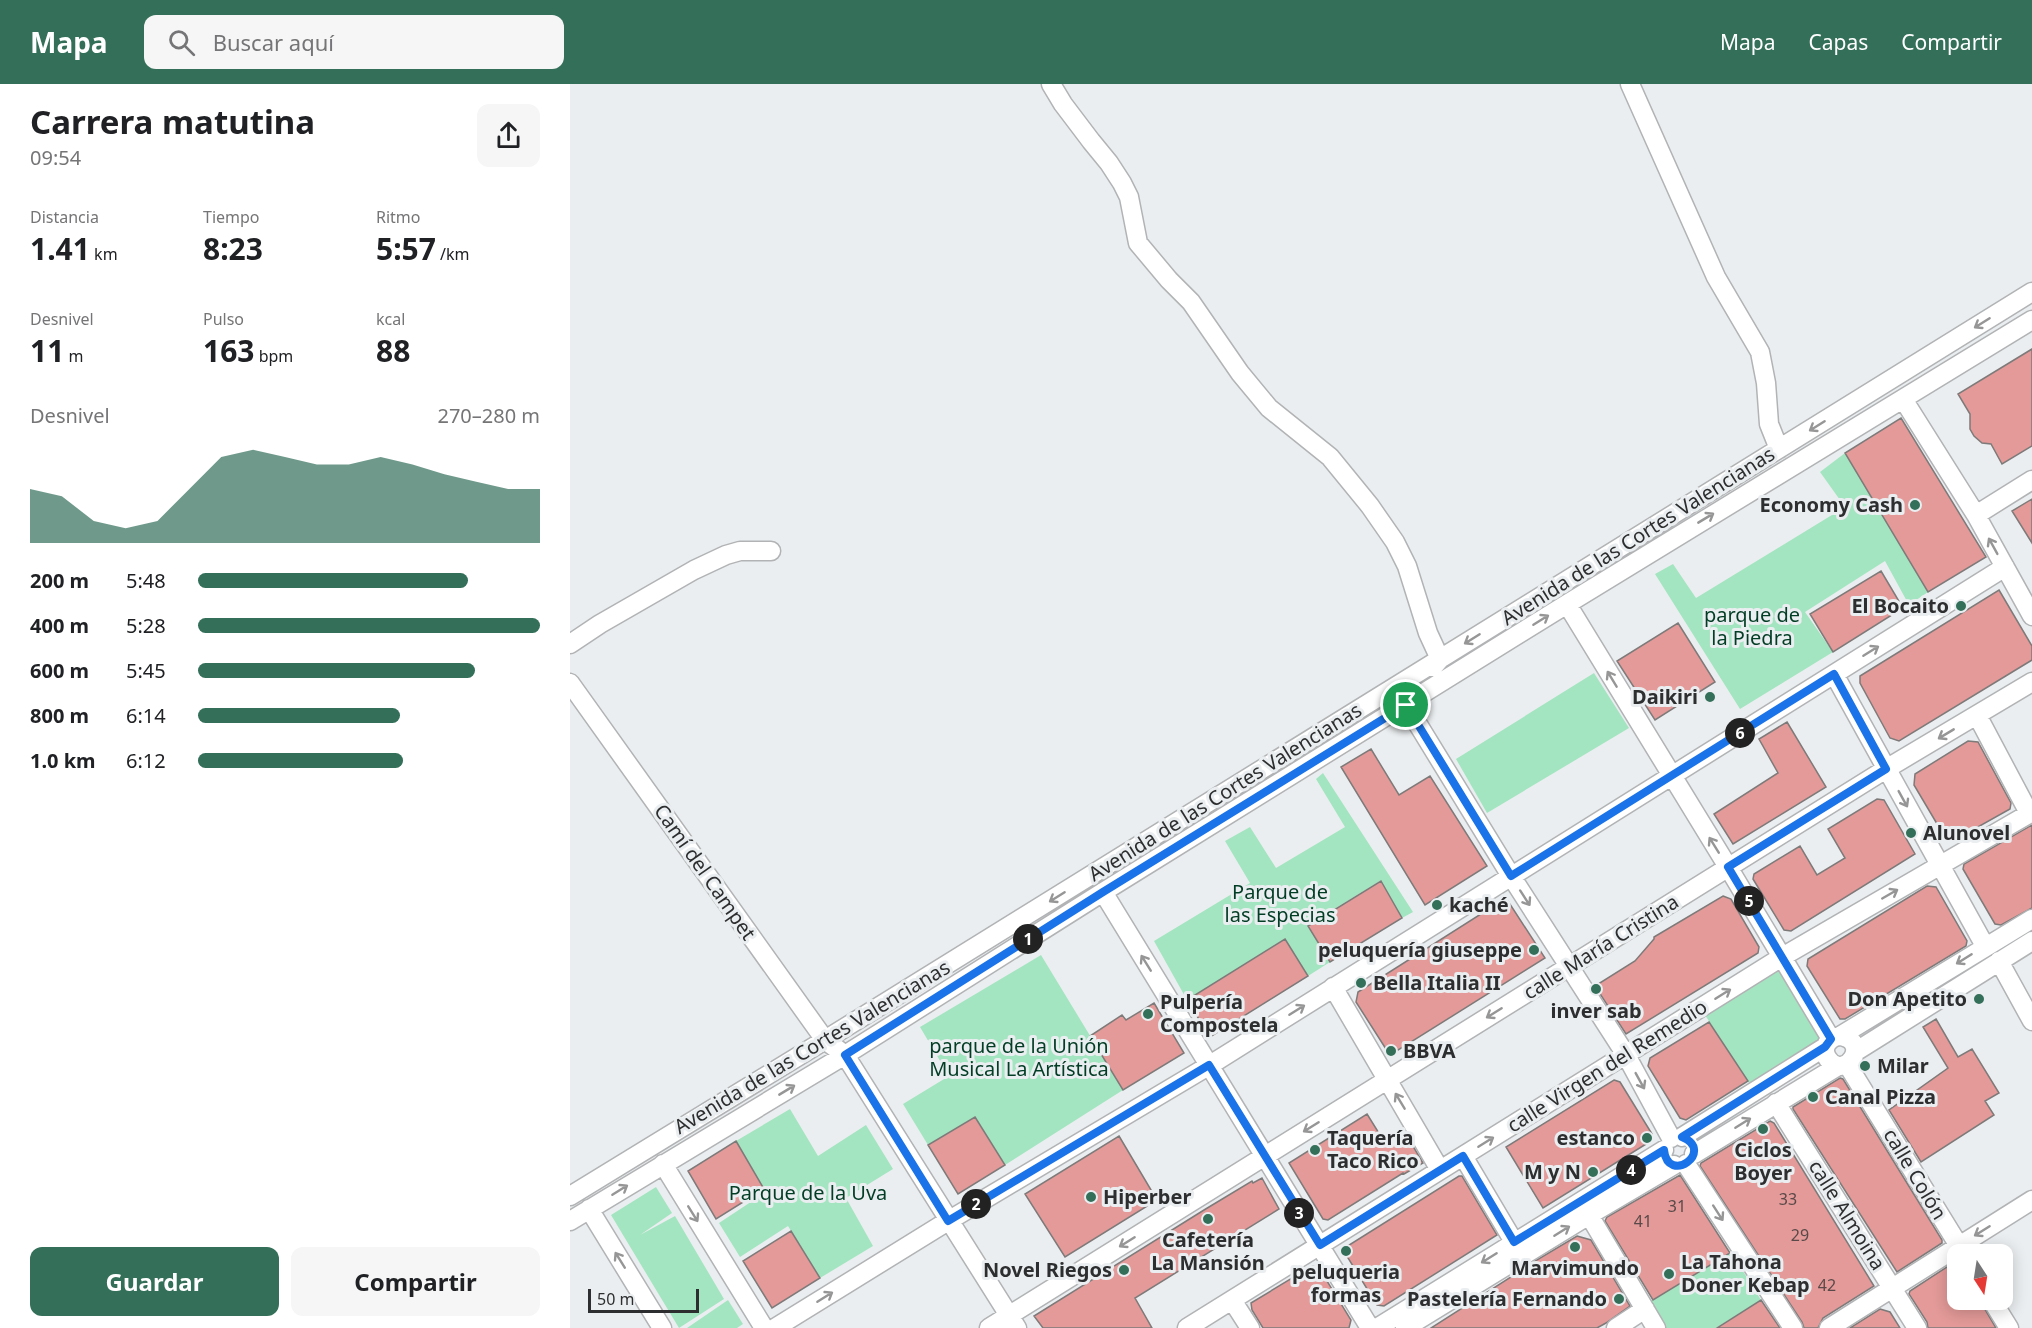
<!DOCTYPE html>
<html lang="es">
<meta charset="utf-8">
<style>
:root{--surface:#fff;--page:#f6f6f6;--text:#202124;--muted:#757577;--accent:#336f59}
body{margin:0;font-family:"Noto Sans",sans-serif;background:var(--page);color:var(--text);height:100vh;display:flex;flex-direction:column;font-size:22px;white-space:nowrap}
*{box-sizing:border-box;margin:0}
p{font-size:20px;color:var(--muted)}
.icon{flex:none;width:33px;height:33px;fill:none;stroke:currentColor;stroke-width:2;stroke-linecap:round;stroke-linejoin:round}
.map{position:relative;flex:1;overflow:hidden}
.side{display:flex;flex-direction:column;background:var(--surface);width:570px}
.side>*{flex:none}
.needle{width:39px;rotate:168deg}
.buttons{position:absolute;left:1377px;top:1160px;display:grid;gap:12px}
.buttons a{display:grid;place-items:center;width:66px;height:66px;border-radius:12px;background:var(--surface);box-shadow:0 3px 15px #0003;font-size:30px}
.scale{position:absolute;left:18px;bottom:15px;width:111px;box-sizing:border-box;padding-left:6px;border:3px solid #2d2e2f;border-top:0;font-size:16px;line-height:21px;white-space:nowrap;color:#2d2e2f;-webkit-text-stroke:4px #ebeef0;paint-order:stroke}
.pin{position:absolute;display:grid;place-items:center;width:51px;height:51px;color:#fff;margin:-26px;border:3px solid #fff;border-radius:50%;box-shadow:0 2px 6px #0007}
.km{position:absolute;width:30px;height:30px;margin:-15px;border-radius:50%;background:#222;color:#fff;font-size:16px;line-height:30px;text-align:center}
.round{display:grid;place-items:center;flex:none;width:63px;height:63px;border-radius:12px;background:var(--page)}
.head{display:flex;align-items:center;justify-content:space-between;height:102px;padding:0 30px}
h1{font-size:33px;font-weight:700;line-height:45px}
.figures{display:grid;grid-template-columns:repeat(3,1fr);gap:9px;height:102px;padding:6px 30px}
.figures div{display:grid;align-content:center}
.figures b{font-size:30px;font-weight:700}
.figures small{font-size:16px;font-weight:400}
.figures p{font-size:16px}
.chart{height:168px;padding:12px 30px}
.chart p{display:flex;justify-content:space-between}
.chart svg{width:100%;height:108px;margin-top:6px;fill:var(--accent);opacity:.7}
.primary-button{display:flex;gap:12px;margin-top:auto;padding:12px 30px}
.primary-button a{flex:1;height:69px;border-radius:12px;background:var(--accent);color:#fff;font-size:24px;font-weight:700;line-height:69px;text-align:center}
.primary-button a+a{background:var(--page);color:var(--text)}
ul{padding:0 30px;list-style:none;font-size:20px}
li{display:grid;grid-template-columns:96px 72px 1fr;align-items:center;height:45px}
li i{height:15px;border-radius:8px;background:var(--accent)}
header{display:flex;align-items:center;gap:36px;box-sizing:border-box;height:84px;padding:0 30px;background:var(--accent);color:#fff}
header strong{font-size:28px}
nav{display:flex;gap:33px;margin-inline-start:auto;font-size:21px}
.search{width:420px;height:54px;background:var(--page);display:flex;align-items:center;gap:15px;box-sizing:border-box;padding:0 21px;border-radius:12px;color:var(--muted);font-size:22px}
main{display:flex;flex:1;min-height:0}
.map>svg:first-child{display:block}
.green{fill:#a3e5c0}
.building{fill:#e39a98;stroke:#7e7a7a;stroke-width:1.5}
.lines{fill:none;stroke-linecap:round;stroke-linejoin:round}
.minor-casing{stroke:#b1b3b5;stroke-width:21}
.minor{stroke:#fff;stroke-width:18}
.oneway{stroke:#969697}
.route-casing{stroke:#fff;stroke-width:12}
.route{stroke:#1a73e8;stroke-width:8}
.poi-dot{fill:#336f59;stroke:#ebeef0;stroke-width:2}
.labels{text-anchor:middle;stroke-width:6;stroke-linejoin:round;paint-order:stroke}
.number-label{font-size:16px;fill:#5a4949}
.poi-label{font-size:20px;font-weight:bold;fill:#2d2e2f;stroke:#ebeef0;text-anchor:start}
.street-label{font-size:20px;fill:#2d2e2f;stroke:#ebeef0}
.park-label{font-size:20px;fill:#023d25;stroke:#ebeef0}
</style>
<header>
<strong>Mapa</strong>
<div class="search"><svg class="icon" aria-label="search" viewBox="0 0 24 24"><circle cx="10" cy="10" r="6"/><path d="M15 15l6 6"/></svg>Buscar aquí</div>
<nav><a>Mapa</a><a>Capas</a><a>Compartir</a></nav>
</header>
<main>
<section class="side">
<div class="head"><div><h1>Carrera matutina</h1><p>09:54</p></div><a class="round"><svg class="icon" aria-label="share" viewBox="0 0 24 24"><path d="M12 15V3M7 8l5-5 5 5M5 13v7h14v-7"/></svg></a></div>
<div class="figures">
<div><p>Distancia</p><b>1.41<small> km</small></b></div>
<div><p>Tiempo</p><b>8:23</b></div>
<div><p>Ritmo</p><b>5:57<small> /km</small></b></div>
</div>
<div class="figures">
<div><p>Desnivel</p><b>11<small> m</small></b></div>
<div><p>Pulso</p><b>163<small> bpm</small></b></div>
<div><p>kcal</p><b>88</b></div>
</div>
<div class="chart"><p><span>Desnivel</span>270–280 m</p>
<svg viewBox="0 0 160 44" preserveAspectRatio="none"><path d="M0 44V22L10 25L20 35L30 38L40 35L50 22L60 9L70 6L80 9L90 12L100 12L110 9L120 12L130 16L140 19L150 22L160 22V44z"/></svg>
</div>
<ul>
<li><b>200 m</b>5:48<i style="width:79%"></i></li>
<li><b>400 m</b>5:28<i style="width:100%"></i></li>
<li><b>600 m</b>5:45<i style="width:81%"></i></li>
<li><b>800 m</b>6:14<i style="width:59%"></i></li>
<li><b>1.0 km</b>6:12<i style="width:60%"></i></li>
</ul>
<div class="primary-button"><a>Guardar</a><a>Compartir</a></div>
</section>
<div class="map">
<svg width="1462" height="1244" viewBox="0 0 1462 1244">
<rect width="100%" height="100%" fill="#ebeef0"/>
<!-- green -->
<path class="green" d="M1275 369 1358 508 1339 521 1315 477 1235 528 1263 568 1170 625 1085 490 1103 480 1126 514 1275 423 1250 388Z
M1024 589 1059 644 917 729 886 675Z
M753 689 843 828 832 834 810 797 738 841 760 878 738 892 715 855 617 916 584 857 680 799 655 757 680 743 706 784 775 743 746 695Z
M471 871 553 1006 435 1081 405 1033 358 1061 333 1020 379 992 350 943Z
M1209 886 1252 954 1179 999 1135 931Z
M220 1025 248 1072 296 1041 323 1085 276 1114 303 1162 250 1194 218 1142 170 1173 149 1139 196 1108 166 1057Z
M86 1103 102 1129 70 1151 105 1132 154 1215 109 1244 41 1131Z
M1161 1168 1191 1216 1146 1244H1088L1074 1221Z
M158 1216 173 1240 167 1244H117Z"/>
<!-- building -->
<path class="building" d="M1462 265V362L1432 380 1421 360 1412 359 1404 352 1400 345V330L1388 310Z
M1331 334 1416 473 1358 508 1275 369Z
M1462 415V459L1442 427Z
M1311 487 1333 524 1263 568 1240 530Z
M1429 506 1462 562V576L1329 657 1320 654 1290 599V592Z
M1108 539 1145 598 1085 636 1047 577Z
M1217 638 1256 703 1163 760 1144 730 1208 689 1189 655Z
M1398 657 1408 658 1441 719 1440 725 1383 757 1376 755 1344 701 1345 690Z
M801 665 829 711 860 692 917 782 855 821 771 683Z
M1307 715 1314 716 1345 770 1221 847 1214 846 1183 795 1184 790 1230 762 1247 791 1275 774 1258 745Z
M1462 741V824L1431 841 1425 840 1393 785 1394 780Z
M811 797 832 834 760 878 738 842Z
M1357 802 1366 803 1397 857 1396 862 1275 935H1270L1237 882 1238 875Z
M1153 812 1161 815 1189 863 1188 869 1056 950 1025 902 1065 877 1084 855V853Z
M936 814 975 874 825 968 816 965 786 918 788 908Z
M715 855 738 892 640 953 617 916Z
M584 919 614 969 553 1006 520 952 552 931 556 936Z
M1366 935 1388 973 1402 965 1429 1009 1415 1017 1424 1031 1351 1078 1319 1026 1378 984 1353 943Z
M1139 938 1178 997 1116 1036 1110 1034 1078 982 1080 974Z
M1270 994 1273 995 1372 1156V1159L1327 1188 1223 1025V1023Z
M1044 996 1050 998 1082 1050 1081 1057 973 1124 936 1063Z
M797 1030 815 1059 834 1047 853 1079 834 1090 833 1089 758 1136 753 1135 719 1079Z
M405 1033 435 1081 388 1110 358 1061Z
M1200 1037 1204 1039 1304 1202 1253 1234 1248 1244H1234L1232 1238 1130 1082 1131 1079Z
M549 1052 587 1116 495 1173 455 1110Z
M166 1057 194 1105 146 1135 118 1087Z
M1110 1091 1160 1169 1083 1216 1035 1137 1037 1133Z
M889 1092H892L927 1151 814 1222 807 1221 775 1169 776 1163Z
M692 1094 709 1125 565 1214 582 1244H473L464 1232 634 1126 682 1097 683 1099Z
M221 1147 250 1194 202 1224 173 1177Z
M1007 1152 1021 1156 1060 1222 1036 1239 1027 1244H861L947 1189 950 1190 955 1183Z
M1380 1181 1388 1183V1215H1409L1426 1244H1358L1357 1238 1339 1210 1340 1207Z
M742 1182 749 1184 781 1236 779 1244H693L682 1226 681 1219Z
M1191 1216 1210 1244H1147Z
M1310 1225 1320 1228 1330 1244H1280Z"/>
<g class="lines">
<defs>
<path id="minor" d="M481 0 493 20 521 57 539 79 552 99 559 113 568 159 599 196 621 218 670 289 699 324 760 373 800 422 825 458 837 482 858 549 870 575 863 583
M1060 0 1146 193 1190 268 1196 299 1199 340 1209 365
M1333 315 1406 431 1462 532
M1406 431 1462 396
M997 520 1158 783 1261 955
M0 560 30 540 124 486 156 471 170 467H201
M1264 590 1415 862
M0 599 255 956 275 971 447 1244
M837 609 836 621 841 629 941 792 1056 971 1101 1054
M1407 631 1459 729
M533 808 800 1244
M1429 877 1462 937
M763 903 870 1086
M1270 952C1303 958 1274 998 1258 975 1250 964 1259 953 1270 952L1462 835
M1285 968 1462 857
M1277 980 1394 1170
M1206 1019 1347 1244
M1112 1053 1255 963
M1124 1070 1268 982
M893 1072 944 1158
M93 1080 194 1244
M1116 1080 1223 1244
M0 1112 255 956 1462 208
M19 1125 92 1244
M1019 1131 1086 1244
M0 1137 275 971 533 808 997 520 1462 236
M1421 1215 1439 1244
M662 1216 680 1244
M205 1244 378 1137 640 981 1435 483
M419 1244 1316 685 1462 598
M617 1244 1212 873 1462 728
M807 1244 1094 1066
M835 1244 1019 1131 1104 1081
M1046 1244 1075 1225
M1259 1244 1462 1116"/>
</defs>
<!-- minor casing -->
<use href="#minor" class="minor-casing"/>
<!-- minor -->
<use href="#minor" class="minor"/>
</g>
<!-- one-way arrows -->
<defs><path id="oneway-shaft" d="M-6 0H5M1.5-3L5.5 0L1.5 3" fill="none" stroke-width="1.6" stroke-linecap="round" stroke-linejoin="round" transform="scale(1.5)"/></defs>
<g class="oneway">
<use href="#oneway-shaft" transform="translate(1412 239) rotate(148)"/>
<use href="#oneway-shaft" transform="translate(1247 342) rotate(148)"/>
<use href="#oneway-shaft" transform="translate(1136 434) rotate(-31)"/>
<use href="#oneway-shaft" transform="translate(1423 462) rotate(-119)"/>
<use href="#oneway-shaft" transform="translate(971 536) rotate(-32)"/>
<use href="#oneway-shaft" transform="translate(902 555) rotate(148)"/>
<use href="#oneway-shaft" transform="translate(1301 567) rotate(-32)"/>
<use href="#oneway-shaft" transform="translate(1042 595) rotate(-121)"/>
<use href="#oneway-shaft" transform="translate(1376 650) rotate(149)"/>
<use href="#oneway-shaft" transform="translate(1333 715) rotate(61)"/>
<use href="#oneway-shaft" transform="translate(1144 761) rotate(-122)"/>
<use href="#oneway-shaft" transform="translate(1320 810) rotate(-30)"/>
<use href="#oneway-shaft" transform="translate(487 813) rotate(148)"/>
<use href="#oneway-shaft" transform="translate(955 814) rotate(57)"/>
<use href="#oneway-shaft" transform="translate(1394 875) rotate(148)"/>
<use href="#oneway-shaft" transform="translate(576 879) rotate(-122)"/>
<use href="#oneway-shaft" transform="translate(1153 910) rotate(-32)"/>
<use href="#oneway-shaft" transform="translate(727 926) rotate(-32)"/>
<use href="#oneway-shaft" transform="translate(924 929) rotate(148)"/>
<use href="#oneway-shaft" transform="translate(1070 997) rotate(61)"/>
<use href="#oneway-shaft" transform="translate(217 1006) rotate(-31)"/>
<use href="#oneway-shaft" transform="translate(830 1017) rotate(-121)"/>
<use href="#oneway-shaft" transform="translate(1173 1039) rotate(-32)"/>
<use href="#oneway-shaft" transform="translate(741 1043) rotate(148)"/>
<use href="#oneway-shaft" transform="translate(916 1058) rotate(-32)"/>
<use href="#oneway-shaft" transform="translate(50 1106) rotate(-32)"/>
<use href="#oneway-shaft" transform="translate(1148 1129) rotate(57)"/>
<use href="#oneway-shaft" transform="translate(123 1130) rotate(58)"/>
<use href="#oneway-shaft" transform="translate(992 1147) rotate(-32)"/>
<use href="#oneway-shaft" transform="translate(1412 1147) rotate(148)"/>
<use href="#oneway-shaft" transform="translate(557 1158) rotate(148)"/>
<use href="#oneway-shaft" transform="translate(919 1174) rotate(148)"/>
<use href="#oneway-shaft" transform="translate(50 1176) rotate(-122)"/>
<use href="#oneway-shaft" transform="translate(255 1213) rotate(-32)"/>
</g>
<g class="lines">
<defs>
<path id="route" d="M1264 590 1316 685 1158 783 1261 955 1255 963 1112 1053C1146 1067 1098 1102 1094 1066L944 1158 893 1072 750 1161 639 981 378 1137 275 971 533 808 836 621 941 792Z"/>
</defs>
<!-- route casing -->
<use href="#route" class="route-casing"/>
<!-- route -->
<use href="#route" class="route"/>
</g>
<!-- markers -->
<g class="poi-dot">
<circle cx="1345" cy="421" r="6"/>
<circle cx="1391" cy="522" r="6"/>
<circle cx="1140" cy="613" r="6"/>
<circle cx="1341" cy="749" r="6"/>
<circle cx="867" cy="821" r="6"/>
<circle cx="964" cy="866" r="6"/>
<circle cx="791" cy="899" r="6"/>
<circle cx="1026" cy="905" r="6"/>
<circle cx="1409" cy="915" r="6"/>
<circle cx="578" cy="930" r="6"/>
<circle cx="821" cy="967" r="6"/>
<circle cx="1295" cy="982" r="6"/>
<circle cx="1243" cy="1013" r="6"/>
<circle cx="1193" cy="1045" r="6"/>
<circle cx="1077" cy="1054" r="6"/>
<circle cx="745" cy="1066" r="6"/>
<circle cx="1023" cy="1088" r="6"/>
<circle cx="521" cy="1113" r="6"/>
<circle cx="638" cy="1135" r="6"/>
<circle cx="1005" cy="1163" r="6"/>
<circle cx="776" cy="1167" r="6"/>
<circle cx="554" cy="1186" r="6"/>
<circle cx="1099" cy="1190" r="6"/>
<circle cx="1049" cy="1215" r="6"/>
</g>
<g class="labels">
<!-- number labels -->
<g class="number-label">
<text x="1218" y="1121">33</text>
<text x="1107" y="1128">31</text>
<text x="1073" y="1143">41</text>
<text x="1230" y="1157">29</text>
<text x="1257" y="1207">42</text>
</g>
<!-- poi labels -->
<g class="poi-label">
<text x="1333" y="428" text-anchor="end">Economy Cash</text>
<text x="1379" y="529" text-anchor="end">El Bocaito</text>
<text x="1128" y="620" text-anchor="end">Daikiri</text>
<text x="1353" y="756">Alunovel</text>
<text x="879" y="828">kaché</text>
<text x="952" y="873" text-anchor="end">peluquería giuseppe</text>
<text x="803" y="906">Bella Italia II</text>
<text x="1397" y="922" text-anchor="end">Don Apetito</text>
<text x="590" y="925">Pulpería<tspan x="590" dy="23">Compostela</tspan></text>
<text x="1026" y="934" text-anchor="middle">inver sab</text>
<text x="833" y="974">BBVA</text>
<text x="1307" y="989">Milar</text>
<text x="1255" y="1020">Canal Pizza</text>
<text x="757" y="1061">Taquería<tspan x="757" dy="23">Taco Rico</tspan></text>
<text x="1065" y="1061" text-anchor="end">estanco</text>
<text x="1193" y="1073" text-anchor="middle">Ciclos<tspan x="1193" dy="23">Boyer</tspan></text>
<text x="1011" y="1095" text-anchor="end">M y N</text>
<text x="533" y="1120">Hiperber</text>
<text x="638" y="1163" text-anchor="middle">Cafetería<tspan x="638" dy="23">La Mansión</tspan></text>
<text x="1111" y="1185">La Tahona<tspan x="1111" dy="23">Doner Kebap</tspan></text>
<text x="1005" y="1191" text-anchor="middle">Marvimundo</text>
<text x="542" y="1193" text-anchor="end">Novel Riegos</text>
<text x="776" y="1195" text-anchor="middle">peluqueria<tspan x="776" dy="23">formas</tspan></text>
<text x="1037" y="1222" text-anchor="end">Pastelería Fernando</text>
</g>
<!-- street labels -->
<g class="street-label">
<text transform="translate(1068 452) rotate(-32)" y="7">Avenida de las Cortes Valencianas</text>
<text transform="translate(655 708) rotate(-32)" y="7">Avenida de las Cortes Valencianas</text>
<text transform="translate(135 788) rotate(55)" y="7">Camí del Campet</text>
<text transform="translate(1031 863) rotate(-32)" y="7">calle María Cristina</text>
<text transform="translate(242 963) rotate(-31)" y="7">Avenida de las Cortes Valencianas</text>
<text transform="translate(1037 982) rotate(-32)" y="7">calle Virgen del Remedio</text>
<text transform="translate(1345 1090) rotate(59)" y="7">calle Colón</text>
<text transform="translate(1277 1131) rotate(58)" y="7">calle Almoina</text>
</g>
<!-- park labels -->
<g class="park-label">
<text x="1182" y="538">parque de<tspan x="1182" dy="23">la Piedra</tspan></text>
<text x="710" y="815">Parque de<tspan x="710" dy="23">las Especias</tspan></text>
<text x="449" y="969">parque de la Unión<tspan x="449" dy="23">Musical La Artística</tspan></text>
<text x="238" y="1116">Parque de la Uva</text>
</g>
</g>
</svg>
<div class="buttons">
<a><svg class="needle" viewBox="-14 -14 28 28"><path d="M0-13l5 13h-10z" fill="#e53935"/><path d="M0 13l5-13h-10z" fill="#757577"/></svg></a>
</div>
<div class="scale">50 m</div>
<div class="pin" style="left:836px;top:621px;background:#1e9e55"><svg class="icon" aria-label="arrive" viewBox="0 0 24 24"><path d="M6 21V4h12l-3 4 3 4H6"/></svg></div>
<b class="km" style="left:458px;top:855px">1</b>
<b class="km" style="left:406px;top:1120px">2</b>
<b class="km" style="left:729px;top:1129px">3</b>
<b class="km" style="left:1061px;top:1086px">4</b>
<b class="km" style="left:1179px;top:817px">5</b>
<b class="km" style="left:1170px;top:649px">6</b>
</div>
</main>
